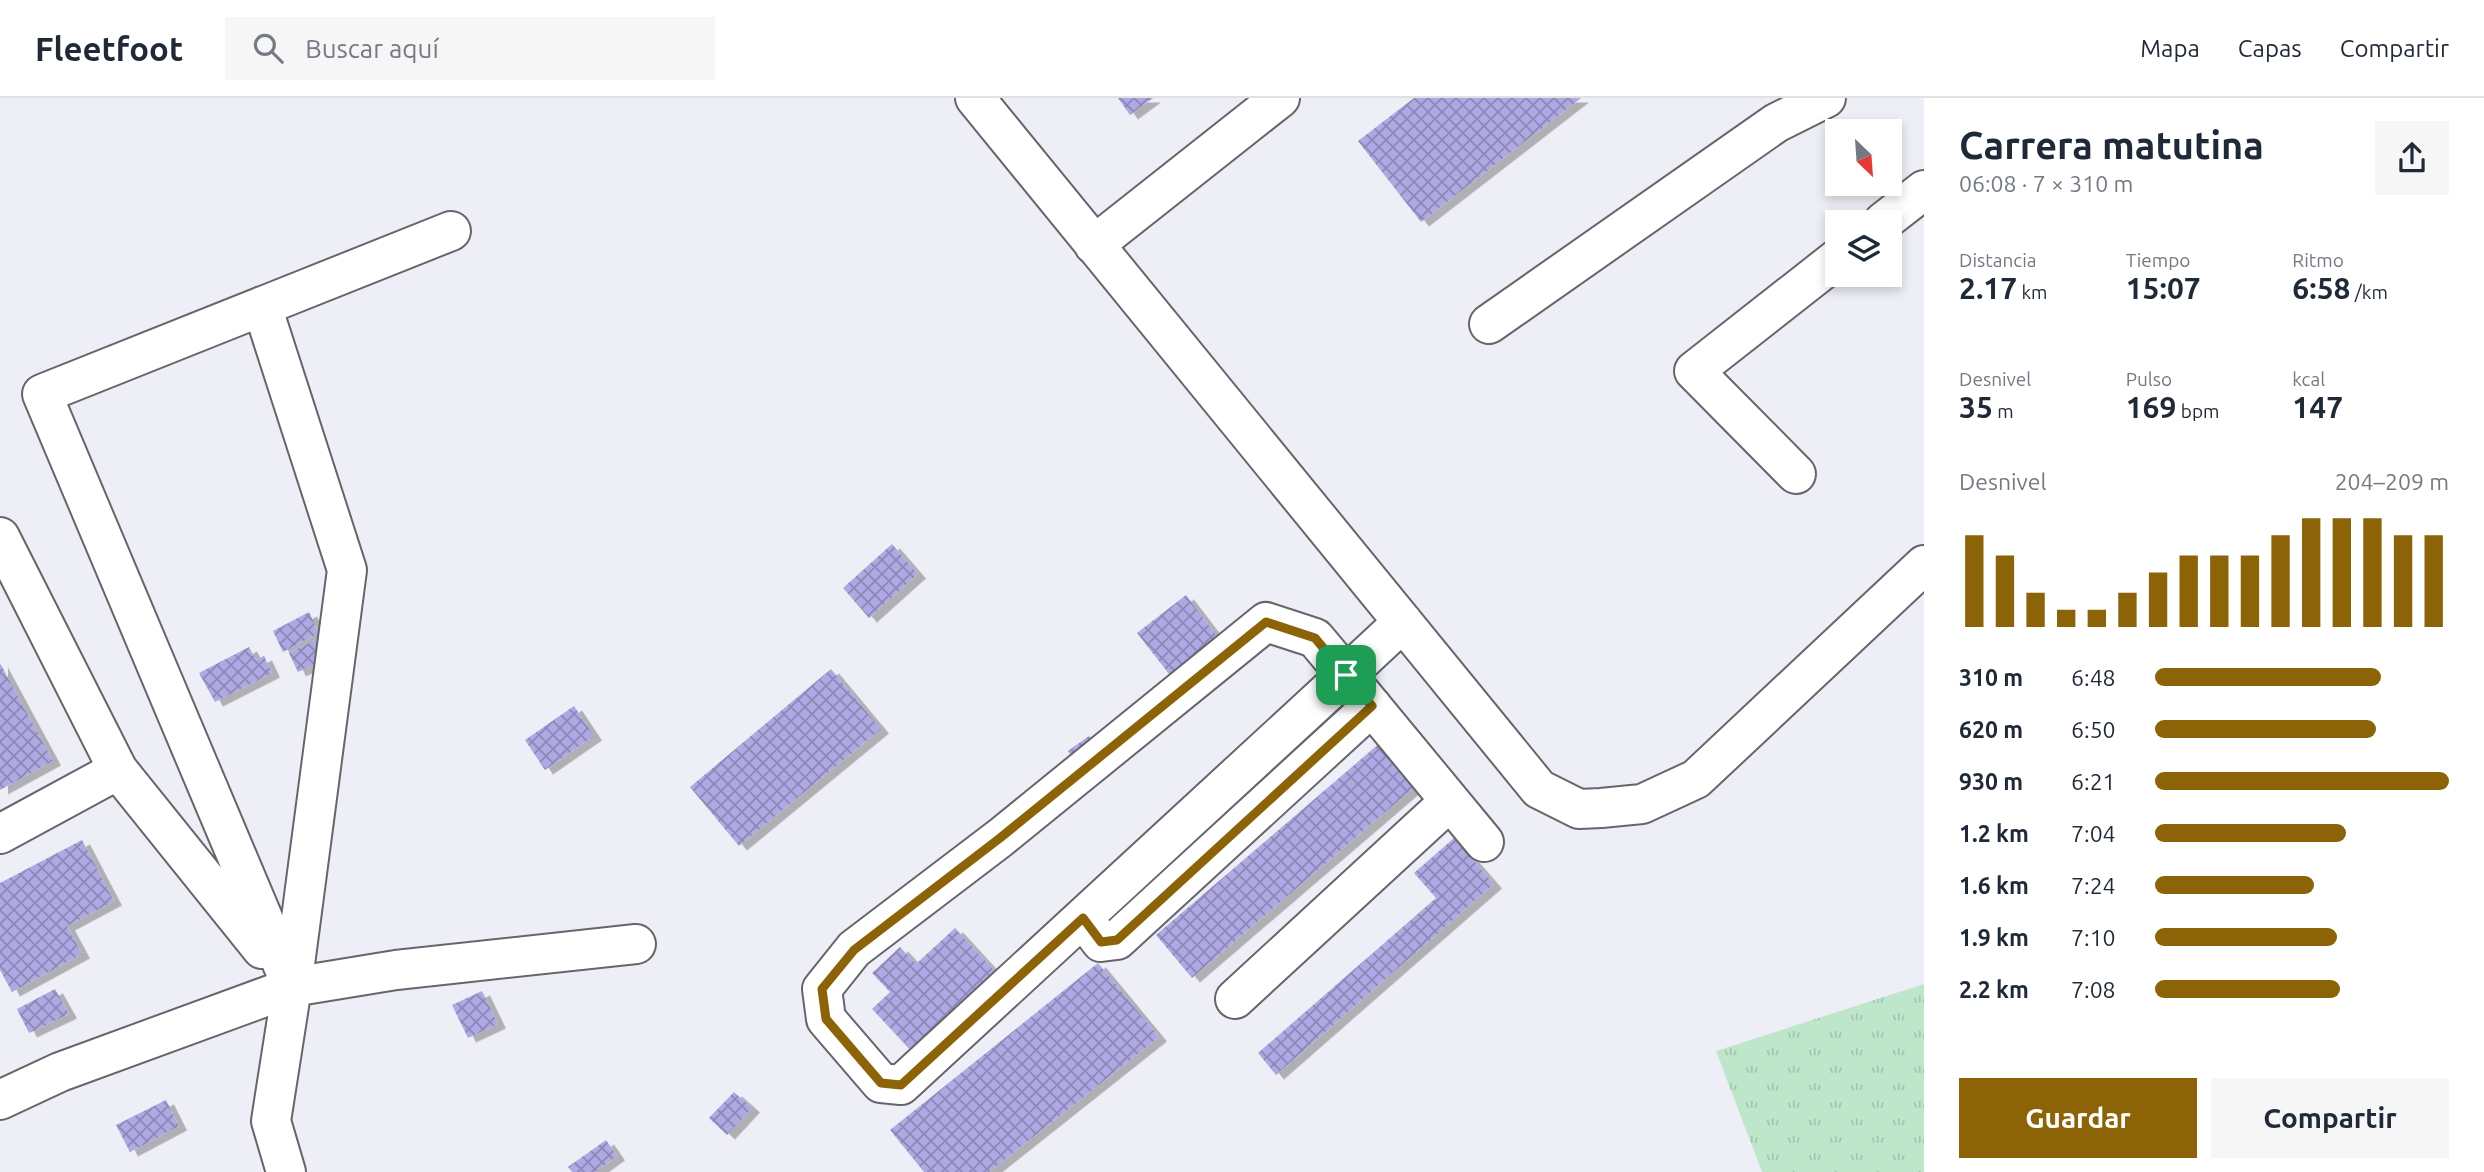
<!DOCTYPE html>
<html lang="es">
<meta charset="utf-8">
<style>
:root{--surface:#fff;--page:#f6f6f7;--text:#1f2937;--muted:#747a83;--line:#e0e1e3;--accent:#8c6306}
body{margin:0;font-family:Ubuntu,sans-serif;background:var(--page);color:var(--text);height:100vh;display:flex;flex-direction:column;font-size:26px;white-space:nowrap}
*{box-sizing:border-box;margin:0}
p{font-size:23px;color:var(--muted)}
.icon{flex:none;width:38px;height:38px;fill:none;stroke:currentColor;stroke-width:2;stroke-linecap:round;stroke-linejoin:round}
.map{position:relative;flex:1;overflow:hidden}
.panel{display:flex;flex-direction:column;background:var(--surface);width:560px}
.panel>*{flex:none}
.needle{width:46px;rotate:155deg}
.tools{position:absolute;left:1825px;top:21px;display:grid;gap:14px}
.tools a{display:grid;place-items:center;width:77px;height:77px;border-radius:0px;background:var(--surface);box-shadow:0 4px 10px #0003;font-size:35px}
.pin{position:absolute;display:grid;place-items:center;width:60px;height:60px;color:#fff;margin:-30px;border-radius:14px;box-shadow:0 4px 10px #0006}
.round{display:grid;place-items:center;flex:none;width:74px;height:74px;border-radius:0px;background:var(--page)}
.head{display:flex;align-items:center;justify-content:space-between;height:119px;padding:0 35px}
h1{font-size:38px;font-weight:600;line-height:52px}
.metrics{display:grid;grid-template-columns:repeat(3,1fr);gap:10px;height:119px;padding:7px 35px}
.metrics div{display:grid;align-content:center}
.metrics b{font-size:30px;font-weight:600}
.metrics small{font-size:19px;font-weight:400}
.metrics p{font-size:19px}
.chart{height:196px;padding:14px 35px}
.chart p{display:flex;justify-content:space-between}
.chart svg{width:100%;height:126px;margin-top:7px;stroke:var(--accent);stroke-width:6}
.primary-button{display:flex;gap:14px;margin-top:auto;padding:14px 35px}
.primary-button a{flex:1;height:80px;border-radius:0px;background:var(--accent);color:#fff;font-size:28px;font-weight:600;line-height:80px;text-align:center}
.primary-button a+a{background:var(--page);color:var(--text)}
ul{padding:0 35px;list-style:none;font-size:23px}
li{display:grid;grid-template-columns:112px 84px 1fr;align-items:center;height:52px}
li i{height:18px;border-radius:9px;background:var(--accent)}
header{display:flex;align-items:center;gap:42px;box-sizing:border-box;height:98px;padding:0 35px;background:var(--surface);border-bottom:2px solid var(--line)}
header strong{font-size:33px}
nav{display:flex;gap:38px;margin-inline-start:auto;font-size:24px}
.search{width:490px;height:63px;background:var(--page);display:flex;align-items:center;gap:18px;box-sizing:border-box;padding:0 24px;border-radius:0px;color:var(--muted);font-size:26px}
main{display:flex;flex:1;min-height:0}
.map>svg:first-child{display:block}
.grass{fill:url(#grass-tufts)}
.building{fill:url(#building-cross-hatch);filter:url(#shadow)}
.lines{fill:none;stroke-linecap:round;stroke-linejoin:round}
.minor-casing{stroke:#66656c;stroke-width:42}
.minor{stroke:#fff;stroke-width:38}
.route-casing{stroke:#fff;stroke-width:14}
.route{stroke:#8c6306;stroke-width:9}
</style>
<header>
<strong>Fleetfoot</strong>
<div class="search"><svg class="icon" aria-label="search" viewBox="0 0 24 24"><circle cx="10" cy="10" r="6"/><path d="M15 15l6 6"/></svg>Buscar aquí</div>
<nav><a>Mapa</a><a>Capas</a><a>Compartir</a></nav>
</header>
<main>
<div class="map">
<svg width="1924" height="1074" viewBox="0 0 1924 1074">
<defs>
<pattern id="grass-tufts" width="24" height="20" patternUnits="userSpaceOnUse" patternTransform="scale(1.75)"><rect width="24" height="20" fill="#bee6cb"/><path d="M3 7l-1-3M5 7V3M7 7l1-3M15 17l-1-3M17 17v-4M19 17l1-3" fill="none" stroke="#a3c5ae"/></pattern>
<pattern id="building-cross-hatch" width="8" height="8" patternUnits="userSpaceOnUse" patternTransform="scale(1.75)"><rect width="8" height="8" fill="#aea8e3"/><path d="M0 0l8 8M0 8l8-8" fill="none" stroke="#8d88b7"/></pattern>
<filter id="shadow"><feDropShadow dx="8" dy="4.5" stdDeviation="0" flood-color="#0004"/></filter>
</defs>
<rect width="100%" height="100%" fill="#eeeef6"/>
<!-- grass -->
<path class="grass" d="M1924 886V1074H1762L1716 953Z"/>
<!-- building -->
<path class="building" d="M1118 0H1153L1130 17Z
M1414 0H1581L1421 124 1358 43Z
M892 446 918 476 869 520 843 490Z
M1186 497 1221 543 1173 581 1137 535Z
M309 514 319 535 283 554 273 533Z
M323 538 333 558 298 574 289 555Z
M249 549 256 562 264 558 272 575 215 604 199 575Z
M0 565 53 663 0 692Z
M831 571 881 631 739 748 690 689Z
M574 608 594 638 545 672 525 642Z
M1089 638 1099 652 1078 668 1068 653Z
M1381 644 1418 686 1192 880 1156 837Z
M1454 740 1494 786 1276 977 1258 955 1436 800 1414 775Z
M82 742 114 803 67 828 82 856 12 894 0 872V785Z
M955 830 1001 880 917 959 872 911 890 894 872 875 900 849 916 866Z
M1098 865 1159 939 989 1074H924L890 1032Z
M55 891 69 916 29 935 17 911Z
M482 893 498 926 468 940 452 907Z
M734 994 752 1010 727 1037 709 1020Z
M166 1002 179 1028 130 1054 116 1027Z
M606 1042 617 1058 595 1074H572L568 1069Z"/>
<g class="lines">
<defs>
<path id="minor" d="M975 0 1539 691 1579 711 1601 710 1642 706 1696 681 1924 467
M1883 124 1924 92
M1094 147 1280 0
M262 208 347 472 292 889 271 1023 286 1074
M1489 226 1776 25 1826 0
M1796 376 1694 273 1838 160
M0 439 118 672 262 851
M1266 524 1315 540 1346 577 901 987 881 985 826 921 822 891 854 851 1000 740Z
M1403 524 1346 577 1484 744
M0 736 118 672
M1083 820 1101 844 1117 842 1372 608
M292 889 42 296 451 133
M1235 901 1450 703
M0 1002 60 974 292 889 396 872 636 846"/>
</defs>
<!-- minor casing -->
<use href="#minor" class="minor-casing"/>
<!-- minor -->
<use href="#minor" class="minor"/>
</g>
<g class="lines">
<defs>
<path id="route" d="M1266 524 1315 540 1372 608 1117 842 1101 844 1083 820 901 987 881 985 826 921 822 891 854 852 1000 740Z"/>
</defs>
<!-- route casing -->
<use href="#route" class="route-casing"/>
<!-- route -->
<use href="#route" class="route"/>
</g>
</svg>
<div class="tools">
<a><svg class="needle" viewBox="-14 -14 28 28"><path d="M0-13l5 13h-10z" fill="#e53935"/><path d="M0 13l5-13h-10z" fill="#747a83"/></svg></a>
<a><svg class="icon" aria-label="layers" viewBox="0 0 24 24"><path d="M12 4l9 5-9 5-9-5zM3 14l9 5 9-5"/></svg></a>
</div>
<div class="pin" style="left:1346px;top:577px;background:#1e9e55"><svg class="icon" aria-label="arrive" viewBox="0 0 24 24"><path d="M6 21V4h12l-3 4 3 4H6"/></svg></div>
</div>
<section class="panel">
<div class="head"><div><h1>Carrera matutina</h1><p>06:08 · 7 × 310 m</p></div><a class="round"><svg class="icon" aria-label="share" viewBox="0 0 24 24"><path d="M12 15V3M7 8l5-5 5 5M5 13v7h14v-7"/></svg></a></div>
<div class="metrics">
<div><p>Distancia</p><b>2.17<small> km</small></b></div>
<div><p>Tiempo</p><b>15:07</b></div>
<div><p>Ritmo</p><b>6:58<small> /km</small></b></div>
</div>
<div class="metrics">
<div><p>Desnivel</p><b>35<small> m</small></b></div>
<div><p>Pulso</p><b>169<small> bpm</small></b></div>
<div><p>kcal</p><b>147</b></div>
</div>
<div class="chart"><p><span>Desnivel</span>204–209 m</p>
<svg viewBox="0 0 160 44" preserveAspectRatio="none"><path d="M5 44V12M15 44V19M25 44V32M35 44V38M45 44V38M55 44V32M65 44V25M75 44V19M85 44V19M95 44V19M105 44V12M115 44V6M125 44V6M135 44V6M145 44V12M155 44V12"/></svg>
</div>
<ul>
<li><b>310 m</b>6:48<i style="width:77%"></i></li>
<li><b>620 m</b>6:50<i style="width:75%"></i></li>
<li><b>930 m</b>6:21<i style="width:100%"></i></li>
<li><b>1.2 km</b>7:04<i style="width:65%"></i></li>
<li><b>1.6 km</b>7:24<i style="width:54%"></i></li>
<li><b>1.9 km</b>7:10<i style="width:62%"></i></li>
<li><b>2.2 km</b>7:08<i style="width:63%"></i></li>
</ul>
<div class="primary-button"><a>Guardar</a><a>Compartir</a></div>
</section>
</main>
